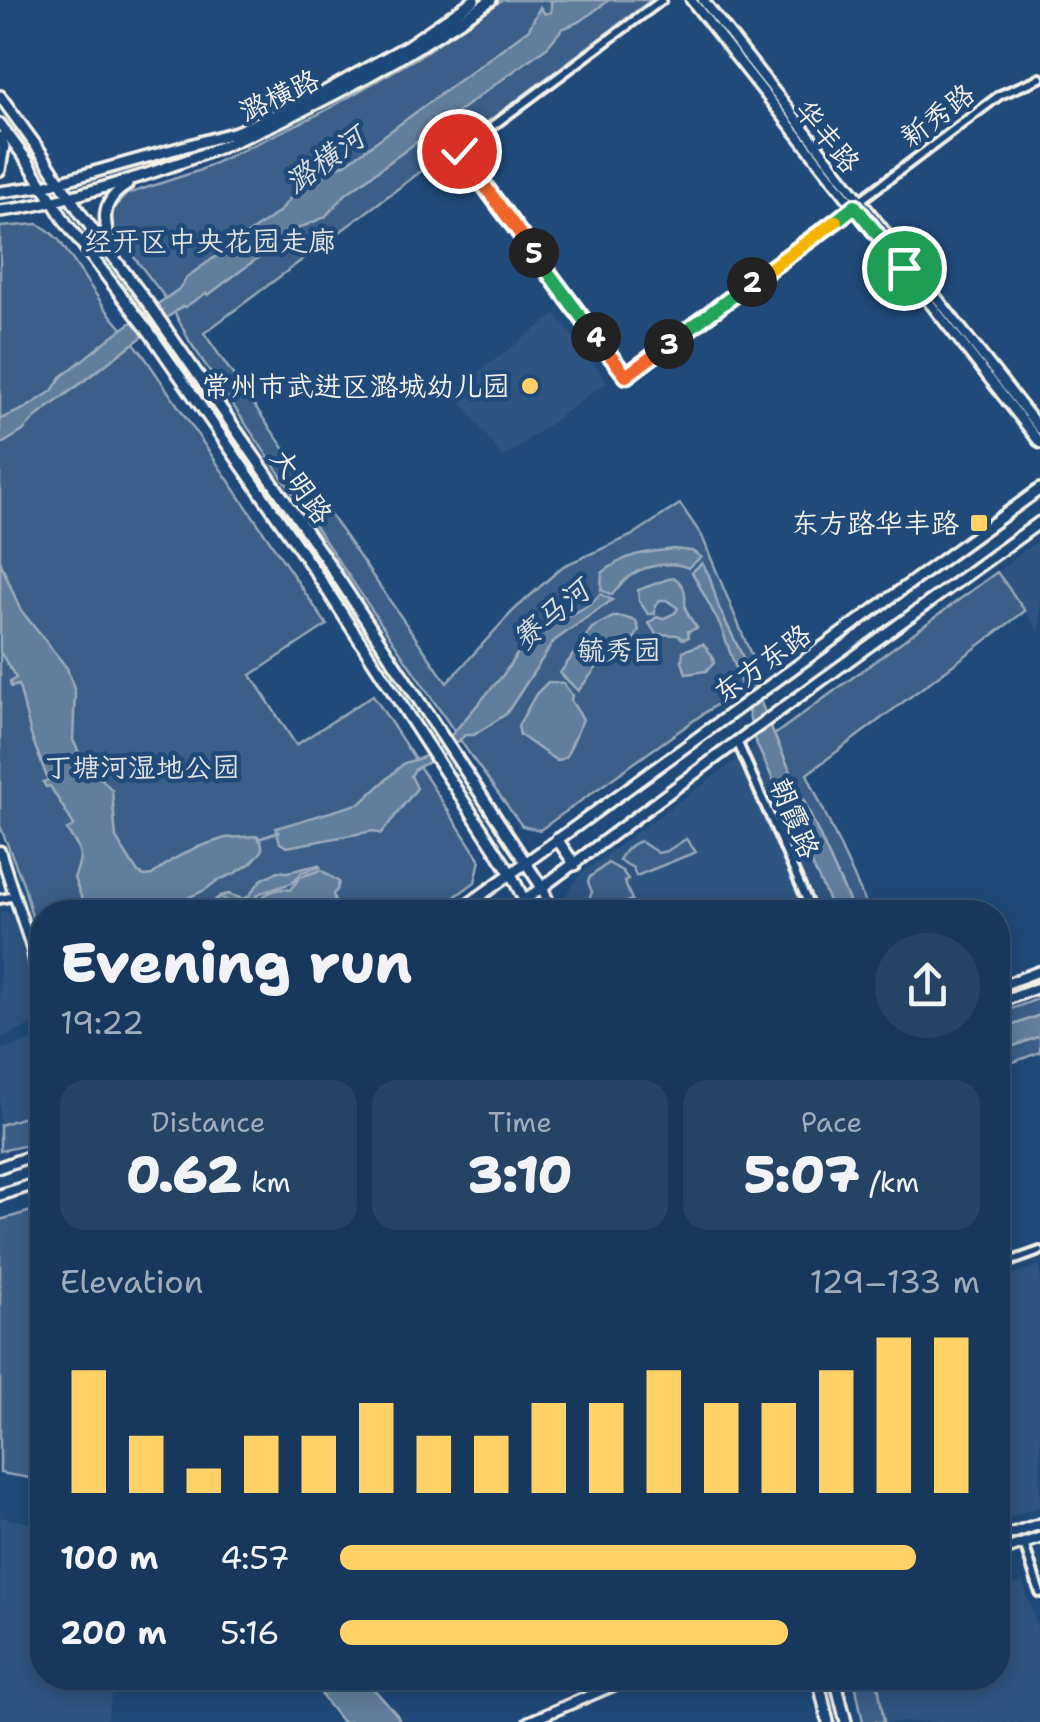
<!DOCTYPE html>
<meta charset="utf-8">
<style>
:root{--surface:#17385c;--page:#244365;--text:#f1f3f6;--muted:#9eacbb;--line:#365272;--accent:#ffd166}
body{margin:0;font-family:"Shantell Sans","LXGW WenKai TC",sans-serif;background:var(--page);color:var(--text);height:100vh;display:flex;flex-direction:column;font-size:38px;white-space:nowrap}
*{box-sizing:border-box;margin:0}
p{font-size:32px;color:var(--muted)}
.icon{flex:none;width:55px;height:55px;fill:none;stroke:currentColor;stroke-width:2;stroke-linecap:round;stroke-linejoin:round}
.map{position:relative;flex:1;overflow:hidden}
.drawer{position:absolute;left:30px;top:900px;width:980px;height:790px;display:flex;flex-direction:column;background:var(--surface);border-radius:40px;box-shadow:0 5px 25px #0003,0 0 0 2px var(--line)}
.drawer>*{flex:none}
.pin{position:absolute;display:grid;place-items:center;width:85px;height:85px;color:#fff;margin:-42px;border:5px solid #fff;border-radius:50%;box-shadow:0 2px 10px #0007}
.km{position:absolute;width:50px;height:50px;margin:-25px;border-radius:50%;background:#222;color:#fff;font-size:28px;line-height:50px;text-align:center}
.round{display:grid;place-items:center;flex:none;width:105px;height:105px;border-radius:52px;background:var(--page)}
.summary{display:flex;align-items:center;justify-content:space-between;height:170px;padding:0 30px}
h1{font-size:55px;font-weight:800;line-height:75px}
.stats{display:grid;grid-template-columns:repeat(3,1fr);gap:15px;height:170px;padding:10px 30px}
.stats div{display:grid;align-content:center;border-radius:25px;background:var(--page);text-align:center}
.stats b{font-size:50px;font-weight:800}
.stats small{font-size:28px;font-weight:400}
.stats p{font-size:28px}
.chart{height:280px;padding:20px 30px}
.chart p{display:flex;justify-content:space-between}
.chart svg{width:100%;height:180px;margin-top:10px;stroke:var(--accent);stroke-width:6}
ul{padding:0 30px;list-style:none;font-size:32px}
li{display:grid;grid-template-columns:160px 120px 1fr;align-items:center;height:75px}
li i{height:25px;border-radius:12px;background:var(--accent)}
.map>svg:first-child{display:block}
.built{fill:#2d5581}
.green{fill:#3a5f88;stroke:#97a8b8;stroke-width:2.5}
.water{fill:#627e9d;stroke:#9cacbb;stroke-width:2.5}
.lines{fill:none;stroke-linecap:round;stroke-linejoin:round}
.stream{stroke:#9cacbb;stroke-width:2.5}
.minor-casing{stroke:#f4f1e8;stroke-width:14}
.tertiary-casing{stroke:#f4f1e8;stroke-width:15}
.secondary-casing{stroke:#f4f1e8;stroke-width:15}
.primary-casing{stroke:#f4f1e8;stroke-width:16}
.minor{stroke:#1f4a7a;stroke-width:6}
.tertiary{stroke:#1f4a7a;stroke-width:8}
.secondary{stroke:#1f4a7a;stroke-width:8}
.primary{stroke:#1f4a7a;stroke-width:9}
.split-1-casing{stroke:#fff;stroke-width:20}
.split-2-casing{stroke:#fff;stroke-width:20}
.split-3-casing{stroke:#fff;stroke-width:20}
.split-4-casing{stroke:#fff;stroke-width:20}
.split-5-casing{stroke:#fff;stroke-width:20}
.split-6-casing{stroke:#fff;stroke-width:20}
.split-7-casing{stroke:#fff;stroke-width:20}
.split-1{stroke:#22a559;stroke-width:12}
.split-2{stroke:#f5b400;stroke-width:12}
.split-3{stroke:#22a559;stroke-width:12}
.split-4{stroke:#f0652b;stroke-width:12}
.split-5{stroke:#22a559;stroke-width:12}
.split-6{stroke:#f0652b;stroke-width:12}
.split-7{stroke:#f5b400;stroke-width:12}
.poi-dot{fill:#ffd166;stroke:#1f4a7a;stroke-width:4}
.labels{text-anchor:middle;stroke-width:9;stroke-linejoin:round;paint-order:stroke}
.street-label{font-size:28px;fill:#f4f1e8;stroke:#1f4a7a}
.park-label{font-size:28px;fill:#e1e2de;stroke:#1f4a7a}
.poi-label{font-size:28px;fill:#f4f1e8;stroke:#1f4a7a;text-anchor:end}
.water-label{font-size:30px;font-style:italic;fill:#dee0dd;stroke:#1f4a7a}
</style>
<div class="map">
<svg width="1040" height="1722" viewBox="0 0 1040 1722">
<rect width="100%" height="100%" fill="#1f4a7a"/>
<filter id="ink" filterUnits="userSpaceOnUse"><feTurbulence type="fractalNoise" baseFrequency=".01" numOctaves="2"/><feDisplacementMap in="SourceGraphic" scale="20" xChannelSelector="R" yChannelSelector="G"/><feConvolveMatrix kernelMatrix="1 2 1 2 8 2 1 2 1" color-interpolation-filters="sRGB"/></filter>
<g filter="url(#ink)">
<!-- built -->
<path class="built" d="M556 314 607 382 503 458 453 391Z
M1040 539V632L997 572Z
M757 745 834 912H566L564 898 581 873Z
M0 912H6L14 917 28 964 33 1012V1022L26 1028 0 1038Z
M36 1039 41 1042 42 1050V1111L0 1125V1050Z
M1040 1265V1507L998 1521V1280Z
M0 1517 42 1525V1678H120L112 1694 107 1722H0Z
M1023 1582 1040 1636V1722H884L877 1678H998V1591Z"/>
<!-- green -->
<path class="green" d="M502 0H651L204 333 447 683 512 612 563 566 631 536 680 504 702 536 759 674 540 830 522 826 473 759 190 342 170 304 117 235 111 222V211L127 194 198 171 321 113 415 59Z
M38 224 48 230 59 240 105 308 142 353 327 625 251 675 296 745 373 695 480 860 475 882 434 912H42V954L23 883 0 826V227Z
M997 572 1025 611 807 774 870 912H854L774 735Z
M686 839 696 852 636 876 633 868 619 860C625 850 630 844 640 841L658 853 667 851Z
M608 863 622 871 628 879 624 881 632 900 601 912H584L592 892 588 882 590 877Z
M1040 998V1015L998 1031V1014Z
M1040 1036V1052L998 1068V1052Z
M42 1111V1142L0 1151V1125Z
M42 1208V1480L0 1473V1220Z
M854 1678H877L884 1722H863Z"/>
<!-- water -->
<path class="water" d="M554 0H609L581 21 562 29 548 46 346 194 325 217 297 229 208 295 206 293 185 307 183 306 36 417 23 431 0 445V419L26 408 52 391 61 377 115 334 179 289 187 277 280 211 299 187 347 163 529 29 540 7 545 14 551 12V1Z
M673 549 692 551 701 557 688 568C673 560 643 566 630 576 623 581 617 589 612 595L601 590 602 573C629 552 641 554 673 549Z
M0 561 20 609 67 668 75 692 73 740 81 757 112 790 116 838 138 873 145 876 152 875 172 860 195 848 225 838 258 836 262 845V851L251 863 234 874 218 880 205 890 157 912H87L74 878C84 854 81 851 67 830L74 825 50 786 46 787 43 782 48 780 31 735 20 690 18 685 11 687 10 682 16 678 0 652Z
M702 563 709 575 719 608 742 655 774 735 854 912H834L757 745 739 677 721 627 692 572Z
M675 578C693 593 680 602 688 614 690 619 694 623 697 628L688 631 689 637 683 639 678 635 656 634 649 623 657 617 662 619 675 613 678 608 666 600H660L655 606V614H648L639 601 638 590 668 579Z
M600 594 612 600 554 641 506 714 474 735H465L445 754 415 769 411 776 417 788 381 834 373 831 287 847 280 843 276 828 361 803 404 763 421 758 442 746 503 675 528 638 591 604Z
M613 617H623L636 621 639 630C630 651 613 649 598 666 592 673 585 683 578 691L560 673 592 628Z
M703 644 712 655 714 663 706 671 686 674 682 661 683 651Z
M548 682 563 683 572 695 571 701 583 719 566 757 557 761 520 735 518 726 536 694Z
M318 865 320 867 302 872 292 883 260 893 244 910 220 897 206 912H202L220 896 229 894 242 899 248 897 261 880 278 871 287 872Z
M321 870 339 882 337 890 333 894 335 902 285 912 282 909 268 912 251 911V907C262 896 275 886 290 890L300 877Z
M1040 1015V1036L998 1052V1031Z
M316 1678H364L397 1715 400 1722H342L323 1698Z"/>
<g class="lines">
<!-- stream -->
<path class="stream" d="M258 839 279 832"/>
<defs>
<path id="minor" d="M662 0 459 151 626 377 1000 95 1040 78
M737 741 812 912
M0 899 15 896
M998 1266 1040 1251
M1024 1544 1040 1593"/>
<path id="tertiary" d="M691 0 1040 443
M703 0 1040 429
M0 851 32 950 42 997
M528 1722 631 1678"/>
<path id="secondary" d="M998 987 1040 971
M998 1003 1040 987"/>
<path id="primary" d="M0 96 42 154 81 214 150 306 327 561 543 889 552 912
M0 124 28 162 66 223 150 333 314 570 511 874 530 912
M0 137 4 146 0 170
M0 192 44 186 236 132 317 96 407 46 474 0
M0 211C36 207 70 197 105 187 243 148 372 81 491 0
M114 254C105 226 96 204 127 185
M557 839 575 865
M478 897 490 912
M458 912 1040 489
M509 912 746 735 1040 522
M0 1167 42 1152
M0 1195 42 1182
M998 1538 1040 1524
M998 1552 1040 1538
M818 1678 828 1722
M835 1678 846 1722"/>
</defs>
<!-- minor casing -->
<use href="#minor" class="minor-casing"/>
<!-- tertiary casing -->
<use href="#tertiary" class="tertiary-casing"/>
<!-- secondary casing -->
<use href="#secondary" class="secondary-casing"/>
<!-- primary casing -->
<use href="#primary" class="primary-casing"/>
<!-- minor -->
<use href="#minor" class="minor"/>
<!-- tertiary -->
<use href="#tertiary" class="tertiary"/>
<!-- secondary -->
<use href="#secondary" class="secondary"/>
<!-- primary -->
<use href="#primary" class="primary"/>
</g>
</g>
<g class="lines" filter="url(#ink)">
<defs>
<path id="split-1" d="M836 221 855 206 904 268"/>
<path id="split-2" d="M752 282 836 221"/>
<path id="split-3" d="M669 344 752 282"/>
<path id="split-4" d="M596 337 626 376 669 344"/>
<path id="split-5" d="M534 253 596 337"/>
<path id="split-6" d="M473 170 534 253"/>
<path id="split-7" d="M459 151 473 170"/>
</defs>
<!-- split-1 casing -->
<use href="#split-1" class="split-1-casing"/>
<!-- split-2 casing -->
<use href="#split-2" class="split-2-casing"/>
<!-- split-3 casing -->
<use href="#split-3" class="split-3-casing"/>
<!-- split-4 casing -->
<use href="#split-4" class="split-4-casing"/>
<!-- split-5 casing -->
<use href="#split-5" class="split-5-casing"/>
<!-- split-6 casing -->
<use href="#split-6" class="split-6-casing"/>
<!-- split-7 casing -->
<use href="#split-7" class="split-7-casing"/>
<!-- split-1 -->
<use href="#split-1" class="split-1"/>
<!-- split-2 -->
<use href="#split-2" class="split-2"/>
<!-- split-3 -->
<use href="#split-3" class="split-3"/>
<!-- split-4 -->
<use href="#split-4" class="split-4"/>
<!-- split-5 -->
<use href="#split-5" class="split-5"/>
<!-- split-6 -->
<use href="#split-6" class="split-6"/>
<!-- split-7 -->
<use href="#split-7" class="split-7"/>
</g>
<!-- markers -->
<g class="poi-dot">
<circle cx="530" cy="386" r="10"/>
<rect x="969" y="513" width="20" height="20" rx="5"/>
</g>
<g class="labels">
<!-- street labels -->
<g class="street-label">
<text transform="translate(279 95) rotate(-25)" y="10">潞横路</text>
<text transform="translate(937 115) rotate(-37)" y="10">新秀路</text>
<text transform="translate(828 136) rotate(51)" y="10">华丰路</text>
<text transform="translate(302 486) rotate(55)" y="10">大明路</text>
<text transform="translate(762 663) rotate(-36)" y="10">东方东路</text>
<text transform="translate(795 818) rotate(67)" y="10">朝霞路</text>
</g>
<!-- park labels -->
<g class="park-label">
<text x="210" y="251">经开区中央花园走廊</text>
<text x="619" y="660">毓秀园</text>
<text x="142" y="777">丁塘河湿地公园</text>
</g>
<!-- poi labels -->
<g class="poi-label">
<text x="510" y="396">常州市武进区潞城幼儿园</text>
<text x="959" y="533">东方路华丰路</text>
</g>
<!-- water labels -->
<g class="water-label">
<text transform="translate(325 160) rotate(-36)" y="10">潞横河</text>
<text transform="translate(551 615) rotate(-40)" y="10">赛马河</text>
</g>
</g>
</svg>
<div class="pin" style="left:904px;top:268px;background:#1e9e55"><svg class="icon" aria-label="arrive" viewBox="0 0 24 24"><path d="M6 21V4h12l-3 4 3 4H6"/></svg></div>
<div class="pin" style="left:459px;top:151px;background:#d93025"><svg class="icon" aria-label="check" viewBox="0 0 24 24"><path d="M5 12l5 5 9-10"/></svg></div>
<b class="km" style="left:752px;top:282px">2</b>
<b class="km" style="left:669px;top:344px">3</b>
<b class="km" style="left:596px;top:337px">4</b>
<b class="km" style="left:534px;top:253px">5</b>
<section class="drawer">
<div class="summary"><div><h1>Evening run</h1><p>19:22</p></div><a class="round"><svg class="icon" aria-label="share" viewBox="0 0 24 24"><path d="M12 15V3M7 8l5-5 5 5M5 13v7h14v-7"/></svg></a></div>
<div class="stats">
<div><p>Distance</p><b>0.62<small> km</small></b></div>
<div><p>Time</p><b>3:10</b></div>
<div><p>Pace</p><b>5:07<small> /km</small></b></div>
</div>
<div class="chart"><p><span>Elevation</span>129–133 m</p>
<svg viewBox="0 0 160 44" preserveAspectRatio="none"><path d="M5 44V14M15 44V30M25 44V38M35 44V30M45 44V30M55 44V22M65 44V30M75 44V30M85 44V22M95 44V22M105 44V14M115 44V22M125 44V22M135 44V14M145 44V6M155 44V6"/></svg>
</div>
<ul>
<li><b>100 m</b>4:57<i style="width:90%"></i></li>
<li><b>200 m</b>5:16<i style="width:70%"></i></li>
</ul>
</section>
</div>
